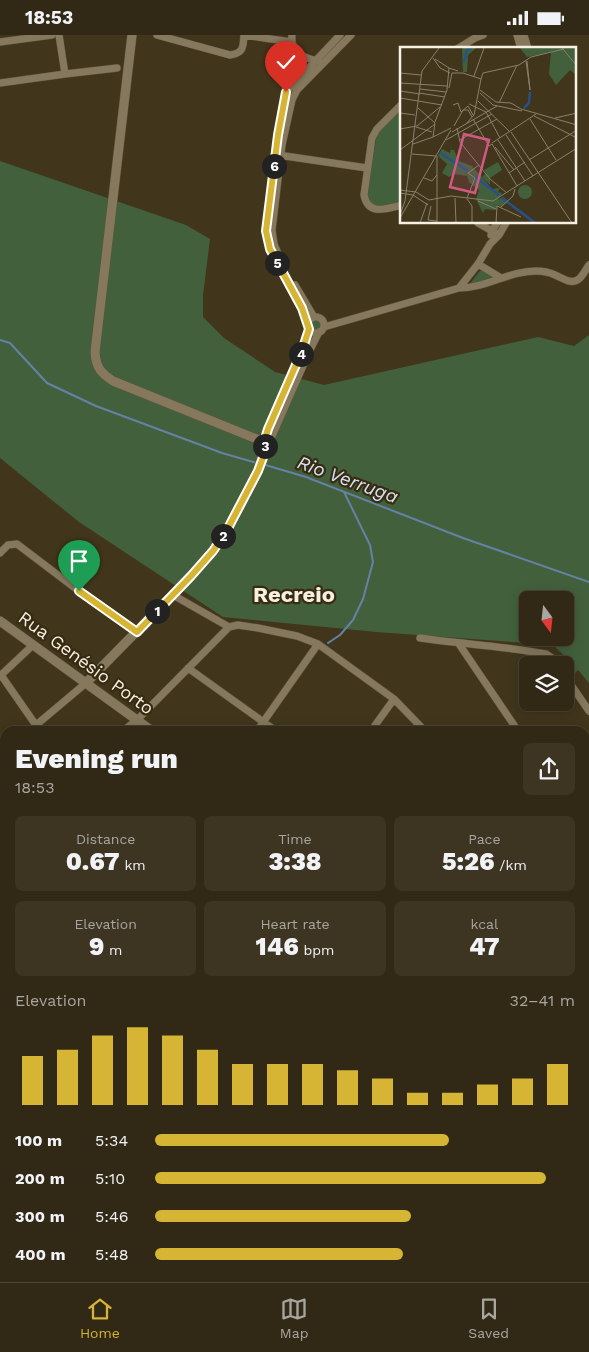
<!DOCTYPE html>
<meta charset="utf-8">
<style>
:root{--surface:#312815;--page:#3d3422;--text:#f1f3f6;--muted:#a8a6a0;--line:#4c4434;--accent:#d6b534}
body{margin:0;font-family:"Work Sans",sans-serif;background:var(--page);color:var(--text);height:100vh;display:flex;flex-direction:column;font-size:19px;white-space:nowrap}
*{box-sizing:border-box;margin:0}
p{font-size:16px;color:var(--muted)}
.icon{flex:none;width:28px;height:28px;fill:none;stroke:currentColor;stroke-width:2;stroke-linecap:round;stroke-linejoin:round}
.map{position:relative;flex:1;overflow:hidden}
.sheet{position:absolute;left:0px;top:691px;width:590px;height:556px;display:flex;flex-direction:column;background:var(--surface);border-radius:15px 15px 0 0;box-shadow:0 2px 12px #0003,0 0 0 1px var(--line)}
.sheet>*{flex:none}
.needle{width:32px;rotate:165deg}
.buttons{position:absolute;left:519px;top:556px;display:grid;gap:10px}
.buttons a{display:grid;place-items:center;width:55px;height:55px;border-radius:8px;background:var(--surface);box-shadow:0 2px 12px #0003,0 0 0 1px var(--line);font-size:25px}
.pin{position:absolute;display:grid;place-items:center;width:42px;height:42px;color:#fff;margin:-51px -21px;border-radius:50% 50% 50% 0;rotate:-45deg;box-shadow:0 0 5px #0007}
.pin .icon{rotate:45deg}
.km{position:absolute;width:25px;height:25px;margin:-12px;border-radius:50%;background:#222;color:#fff;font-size:14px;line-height:25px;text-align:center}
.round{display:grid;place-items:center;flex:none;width:52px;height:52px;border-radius:8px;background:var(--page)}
.overview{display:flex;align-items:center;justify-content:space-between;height:85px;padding:0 15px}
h1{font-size:28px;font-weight:800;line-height:38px}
.stats{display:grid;grid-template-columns:repeat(3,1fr);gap:8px;height:85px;padding:5px 15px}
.stats div{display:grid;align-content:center;border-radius:8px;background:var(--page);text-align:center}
.stats b{font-size:25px;font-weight:800}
.stats small{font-size:14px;font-weight:400}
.stats p{font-size:14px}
.chart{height:140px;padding:10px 15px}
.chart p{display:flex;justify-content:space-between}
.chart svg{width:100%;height:90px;margin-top:5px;stroke:var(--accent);stroke-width:6}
ul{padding:0 15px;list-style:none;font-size:16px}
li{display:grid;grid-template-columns:80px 60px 1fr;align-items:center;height:38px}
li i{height:12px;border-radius:6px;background:var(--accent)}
.status{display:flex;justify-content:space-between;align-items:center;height:35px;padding:0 25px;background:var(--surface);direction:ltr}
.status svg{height:14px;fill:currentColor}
.tab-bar{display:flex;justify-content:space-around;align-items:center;height:70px;border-top:1px solid var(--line);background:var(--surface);font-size:14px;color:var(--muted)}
.tab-bar a{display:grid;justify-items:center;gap:2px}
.tab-bar .active{color:var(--accent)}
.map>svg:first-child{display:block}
.green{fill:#43603c;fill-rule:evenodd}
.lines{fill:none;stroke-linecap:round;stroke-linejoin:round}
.stream{stroke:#6581a6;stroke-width:2}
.minor-casing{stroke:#5e543d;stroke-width:8}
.tertiary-casing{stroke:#5e543d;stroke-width:10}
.primary-casing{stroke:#5e543d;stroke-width:11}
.minor{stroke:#85785c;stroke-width:7}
.tertiary{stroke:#85785c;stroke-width:9}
.primary{stroke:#b06d57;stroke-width:10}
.route-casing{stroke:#fff;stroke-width:10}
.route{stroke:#d6b534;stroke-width:6}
.labels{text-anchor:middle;stroke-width:4.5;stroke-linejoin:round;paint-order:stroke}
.street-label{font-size:18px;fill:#f7f0e1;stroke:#372c12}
.water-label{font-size:19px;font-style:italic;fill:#d5e2f3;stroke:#372c12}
.district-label{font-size:22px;font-weight:bold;fill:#f7f0e1;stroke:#372c12}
.inset-river{fill:none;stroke:#26528c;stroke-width:2.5}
.inset-road{fill:none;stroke:#8a806b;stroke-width:1}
.view{fill:#d25983;fill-opacity:0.15;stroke:#d25983;stroke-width:2.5}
.inset-edge{fill:none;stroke:#f7f0e1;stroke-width:2.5}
</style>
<div class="status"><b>18:53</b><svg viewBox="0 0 49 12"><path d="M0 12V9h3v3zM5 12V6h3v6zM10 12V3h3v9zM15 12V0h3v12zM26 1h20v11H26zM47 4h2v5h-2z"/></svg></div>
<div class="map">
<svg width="589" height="1247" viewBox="0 0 589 1247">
<rect width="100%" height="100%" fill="#41361c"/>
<!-- green -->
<path class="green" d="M401 75V168L379 173 372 171 367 161 368 151 377 99Z
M0 126 186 190 210 204 203 260V282L224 303 275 337 324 350 538 302 574 311 589 300V648L578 635 572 641 566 636 571 627 553 610 376 597 223 582 79 487 0 423ZM528 565H565V602H528Z
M482 235 494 242 493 245 469 250 479 237Z
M310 290a6 6 0 1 1 12 0a6 6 0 1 1-12 0Z"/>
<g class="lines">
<!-- stream -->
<path class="stream" d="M0 305 10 308 47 348 96 371 222 418 257 428
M262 429 306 442 463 503 589 547
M328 608 340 600 353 585 363 564 373 527 370 510 344 457"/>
<defs>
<path id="minor" d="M59 0 65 39
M157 0 230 20C244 18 243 12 244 0
M244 0 291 7 286 57
M292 0C290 16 304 24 319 26
M517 0 521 14
M524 0 528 14
M0 7 52 0
M457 14 475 3 483 0
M0 48 65 39 117 33
M402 69 377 94 372 103 364 160C368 181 386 174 402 170
M278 120 367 133
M478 188 499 200
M491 200 492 196 497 188
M282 228 274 209 272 195 282 110 292 65 297 55 351 0
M478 229 501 243
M295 250 314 282
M459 253C486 253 509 236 536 236 542 236 549 237 555 240 563 243 572 251 580 243 584 239 586 234 589 230
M308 290a8 8 0 1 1 16 0a8 8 0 1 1-16 0Z
M308 288 302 273 270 214 266 196 278 100 286 57 340 0
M324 292 459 253 478 229 490 209 499 200 506 188
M264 407 268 394 302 316 309 294
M269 408 310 315 319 297
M0 518 8 510 17 509 79 556 137 597
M173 560 229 592 238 590 258 593 297 601 318 609 394 664 425 696
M420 603C462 609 504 611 546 619L552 623 557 630
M459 609 518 696
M188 633 276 696
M1 640 40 696
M0 641 33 610
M565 641 589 676
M29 696 86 648
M123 696 137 685 229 592
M257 696 318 609
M371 696 394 664
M585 710 589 706
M0 720 5 716
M585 795 589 801
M0 800 5 796
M0 827 5 834
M0 917 5 913
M585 921 589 919
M585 939 589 945
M0 1012 5 1018
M585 1043 589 1039
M0 1113 5 1109
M350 1242 354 1247
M539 1242 544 1247
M9 1244 12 1242
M137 1247 142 1242
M243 1247 247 1242
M375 1247 379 1242"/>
<path id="tertiary" d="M0 586 152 696
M86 648 191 541 213 516 226 497 258 436 265 412 269 408 264 407 113 346C101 338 96 333 95 317L132 0
M585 1010 589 1012
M585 1157 589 1153
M494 1247 498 1242"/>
<path id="primary" d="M0 1146 5 1151
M0 1236 5 1241
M96 1242 101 1247"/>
</defs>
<!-- minor casing -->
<use href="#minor" class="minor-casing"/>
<!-- tertiary casing -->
<use href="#tertiary" class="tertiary-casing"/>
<!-- primary casing -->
<use href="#primary" class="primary-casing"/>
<!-- minor -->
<use href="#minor" class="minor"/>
<!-- tertiary -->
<use href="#tertiary" class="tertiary"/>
<!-- primary -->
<use href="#primary" class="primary"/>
</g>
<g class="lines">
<defs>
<path id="route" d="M79 556 137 597 191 541 213 516 226 497 258 436 264 420 266 412 264 407 268 394 302 316 309 294 302 273 270 214 266 196 278 100 286 57"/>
</defs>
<!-- route casing -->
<use href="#route" class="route-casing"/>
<!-- route -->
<use href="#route" class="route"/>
</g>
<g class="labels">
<!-- street labels -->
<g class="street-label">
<text transform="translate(86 628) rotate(36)" y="6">Rua Genésio Porto</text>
</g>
<!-- water labels -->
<g class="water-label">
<text transform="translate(348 444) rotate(20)" y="7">Rio Verruga</text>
</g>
<!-- district labels -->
<g class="district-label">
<text x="294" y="567">Recreio</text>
</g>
</g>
<!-- overview -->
<g transform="translate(400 12)">
<rect width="176" height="176" fill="#41361c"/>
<path d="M62 1H76L68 8 67 25H63ZM120 1H176V28L170 23 156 38 149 27 151 5 127 10ZM52 96 51 103H54L59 114 72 119 92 142 100 141 98 145 102 146 98 153 103 150 108 154 101 160 98 158 95 163 85 162 83 166 76 152 79 143 69 135 67 129 54 127 49 130 42 126 47 117 38 109 42 102 50 106ZM98 115 102 123 90 131V138L82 130 86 126 84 123ZM118 145a7 7 0 1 1 14 0a7 7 0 1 1-14 0Z" fill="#43603c"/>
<path class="inset-river" d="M64 15 67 3 71 1M124 61 129 56 130 45M40 106 68 124M75 130 99 148M102 151 135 176"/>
<path class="inset-road" d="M162 1 177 19M33 11 40 21 50 26M35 12 49 21M126 14 130 43 127 14M0 26 21 28M74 29 84 1M81 32 83 26 119 18 131 10 164 2M0 36 47 39M49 41 52 26H63L81 32 74 68 66 77M20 42 46 45M80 43 96 55 111 56 121 62 177 78M0 44 20 47M19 46 45 50M80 46 93 58 122 64M0 51 42 58M78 54 109 84M99 56 117 18M69 57 86 65 100 91M53 58 58 56 61 65 68 59 73 68M18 61 35 76M0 66 15 68M134 69 177 91M155 71 177 66M73 72 89 99 92 97M130 72 156 113M35 75 47 43 49 21 58 24M35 76 33 90 51 81M54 79 63 63H68L72 70M16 80 32 85M57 81 60 95 90 132 107 146M0 82 17 79 40 60M52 85 97 59M111 85 172 176M106 88 133 129M46 93 92 67M60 93 97 72M98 93 125 134M92 96 136 67M13 97 33 90M92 97 117 139M95 100 114 123M0 103 35 77M12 107 36 109M129 113 177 83M109 126 125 115M24 131 32 134 37 128M0 143 16 145 29 153 51 149 93 154 177 101M0 146 13 148 28 158M55 151 56 176M67 151 75 131 68 126 79 118M67 152 72 159V176M78 154 96 162M31 159 28 173 37 174M101 160 113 149 115 142M0 168 5 154 22 24 39 1M0 171 51 83M20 176 27 156M37 176V109M96 176 97 159 121 170"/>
<path class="view" d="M64 87 89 93 75 146 50 140Z"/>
<rect width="176" height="176" class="inset-edge"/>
</g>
</svg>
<div class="buttons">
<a><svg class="needle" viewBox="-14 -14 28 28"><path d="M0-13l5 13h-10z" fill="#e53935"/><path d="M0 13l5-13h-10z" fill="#a8a6a0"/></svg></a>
<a><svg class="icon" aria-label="layers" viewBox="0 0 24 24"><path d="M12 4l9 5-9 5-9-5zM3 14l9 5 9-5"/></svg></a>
</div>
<div class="pin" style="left:79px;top:556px;background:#1e9e55"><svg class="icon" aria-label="arrive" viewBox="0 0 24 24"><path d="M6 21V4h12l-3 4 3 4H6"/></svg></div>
<div class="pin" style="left:286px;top:57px;background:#d93025"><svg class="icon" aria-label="check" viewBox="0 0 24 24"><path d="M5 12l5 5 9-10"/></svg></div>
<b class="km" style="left:157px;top:576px">1</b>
<b class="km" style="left:223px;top:501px">2</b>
<b class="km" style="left:265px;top:411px">3</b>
<b class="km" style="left:301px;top:319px">4</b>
<b class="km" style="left:277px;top:228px">5</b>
<b class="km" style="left:274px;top:131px">6</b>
<section class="sheet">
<div class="overview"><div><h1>Evening run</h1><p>18:53</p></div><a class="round"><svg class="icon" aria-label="share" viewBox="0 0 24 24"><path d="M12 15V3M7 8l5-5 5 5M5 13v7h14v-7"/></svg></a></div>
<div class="stats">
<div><p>Distance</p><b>0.67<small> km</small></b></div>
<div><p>Time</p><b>3:38</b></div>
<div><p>Pace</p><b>5:26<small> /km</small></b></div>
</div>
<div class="stats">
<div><p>Elevation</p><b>9<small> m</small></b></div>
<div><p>Heart rate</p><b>146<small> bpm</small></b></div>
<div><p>kcal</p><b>47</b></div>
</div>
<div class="chart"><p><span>Elevation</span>32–41 m</p>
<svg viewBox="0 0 160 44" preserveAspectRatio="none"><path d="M5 44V20M15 44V17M25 44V10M35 44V6M45 44V10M55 44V17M65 44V24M75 44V24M85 44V24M95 44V27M105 44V31M115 44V38M125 44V38M135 44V34M145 44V31M155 44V24"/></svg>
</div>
<ul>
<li><b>100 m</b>5:34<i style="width:70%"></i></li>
<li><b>200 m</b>5:10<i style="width:93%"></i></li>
<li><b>300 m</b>5:46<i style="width:61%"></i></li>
<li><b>400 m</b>5:48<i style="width:59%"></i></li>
</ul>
</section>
</div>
<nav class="tab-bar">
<a class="active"><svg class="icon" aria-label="home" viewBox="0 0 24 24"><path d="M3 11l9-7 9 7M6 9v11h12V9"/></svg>Home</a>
<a><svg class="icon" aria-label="map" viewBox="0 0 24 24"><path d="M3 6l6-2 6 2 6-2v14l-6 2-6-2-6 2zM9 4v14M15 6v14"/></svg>Map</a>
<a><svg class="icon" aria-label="saved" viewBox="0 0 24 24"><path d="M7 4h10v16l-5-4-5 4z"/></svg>Saved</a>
</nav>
